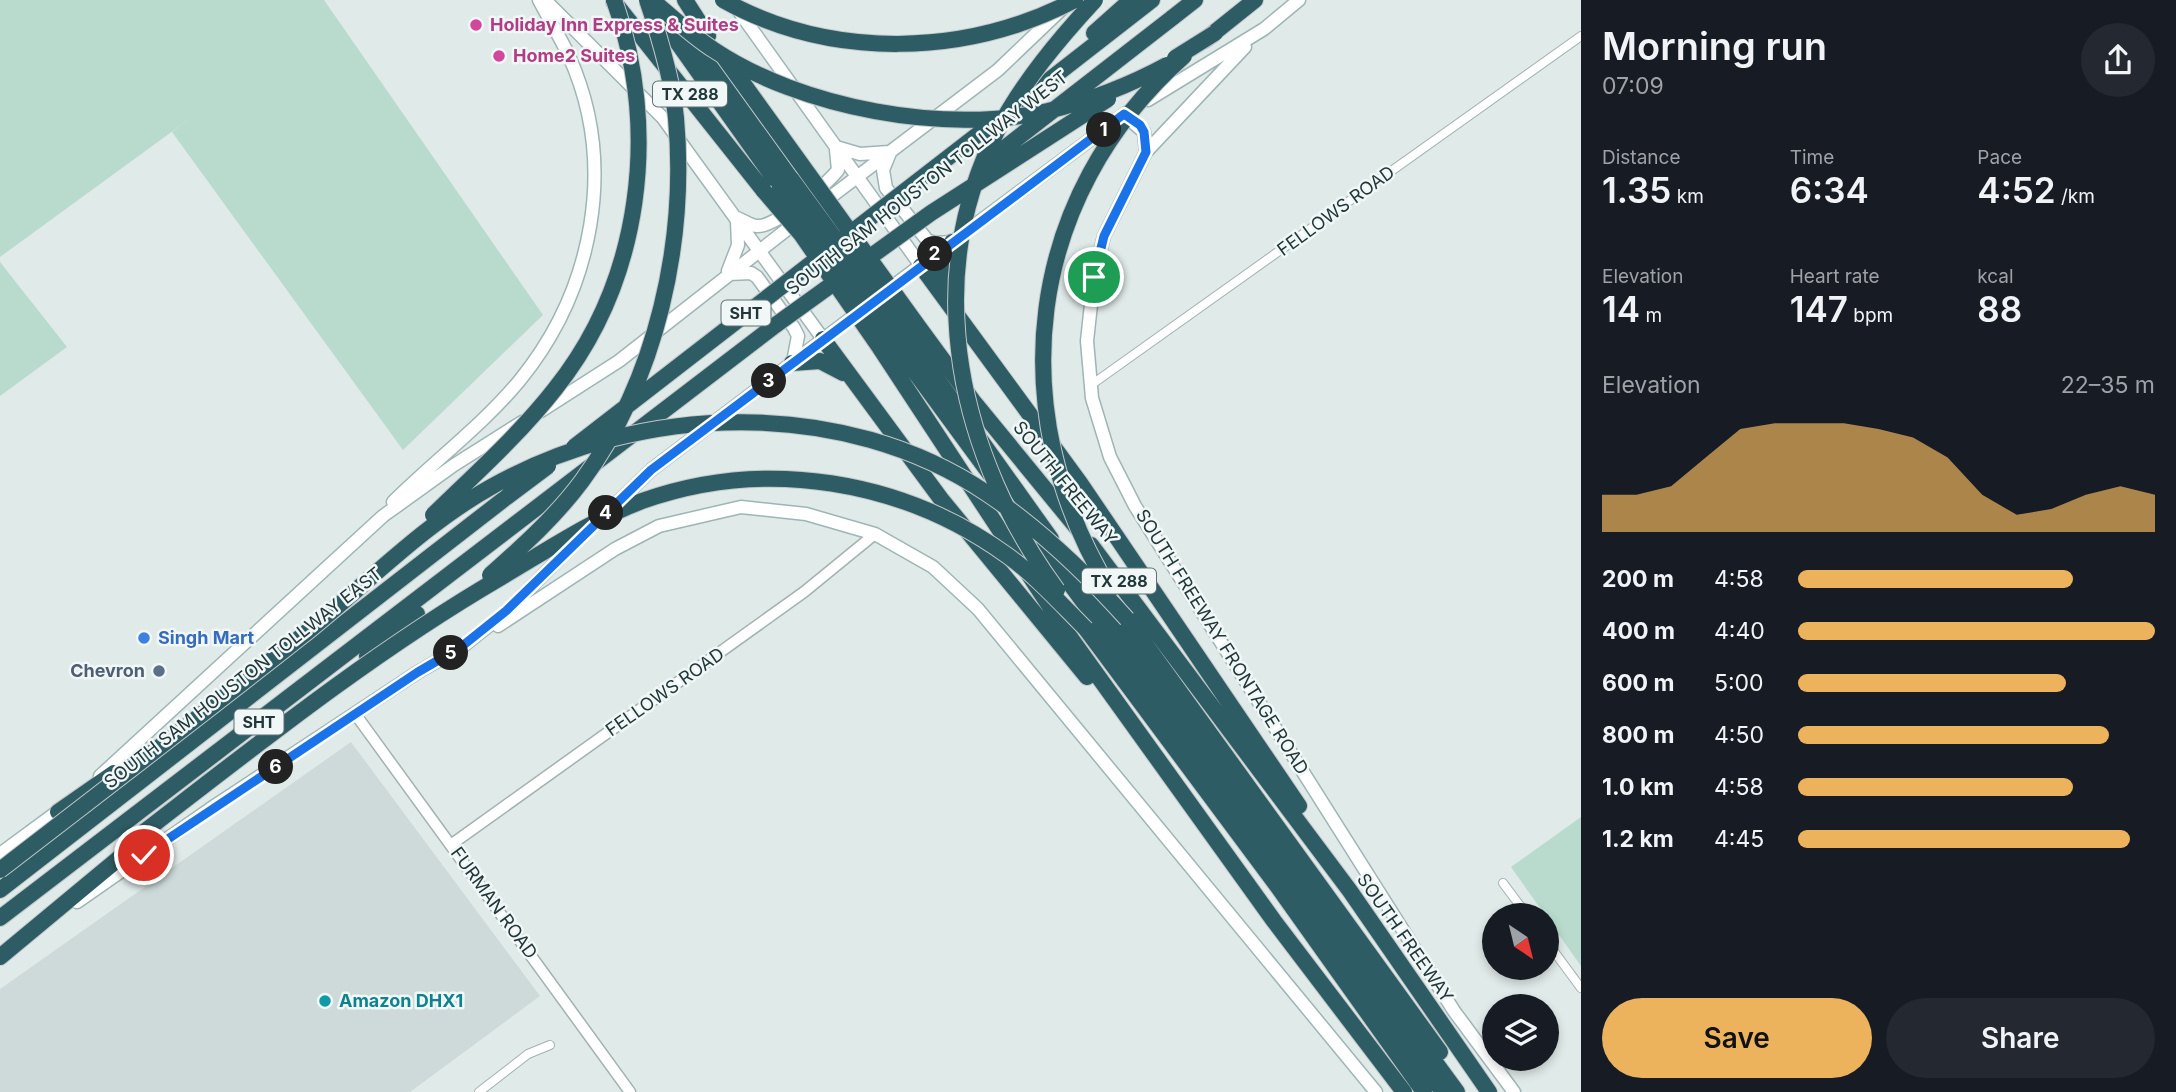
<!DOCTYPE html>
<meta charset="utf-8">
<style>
:root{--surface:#171b24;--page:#242831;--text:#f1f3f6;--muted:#9ea1a6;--accent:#ecb35c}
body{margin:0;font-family:Inter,sans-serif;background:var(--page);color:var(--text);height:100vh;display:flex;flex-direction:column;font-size:26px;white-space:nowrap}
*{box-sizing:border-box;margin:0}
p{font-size:23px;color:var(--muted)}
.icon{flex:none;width:38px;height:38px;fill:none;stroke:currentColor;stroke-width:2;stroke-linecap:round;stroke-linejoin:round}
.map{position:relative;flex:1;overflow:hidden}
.side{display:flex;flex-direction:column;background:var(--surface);width:595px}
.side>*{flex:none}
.needle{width:46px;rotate:145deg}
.tools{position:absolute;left:1482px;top:903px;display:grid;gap:14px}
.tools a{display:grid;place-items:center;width:77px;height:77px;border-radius:50%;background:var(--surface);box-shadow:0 4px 10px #0003;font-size:35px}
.pin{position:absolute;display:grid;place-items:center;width:60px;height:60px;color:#fff;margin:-30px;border:4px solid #fff;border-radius:50%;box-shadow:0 2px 7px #0007}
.km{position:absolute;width:35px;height:35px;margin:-18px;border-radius:50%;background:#222;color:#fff;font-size:19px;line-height:35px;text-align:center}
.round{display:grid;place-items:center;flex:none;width:74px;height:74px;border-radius:37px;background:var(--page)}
.headline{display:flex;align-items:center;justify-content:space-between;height:119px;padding:0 21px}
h1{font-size:38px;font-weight:600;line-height:52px}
.stats{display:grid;grid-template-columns:repeat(3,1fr);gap:10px;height:119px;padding:7px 21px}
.stats div{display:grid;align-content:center}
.stats b{font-size:35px;font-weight:600}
.stats small{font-size:19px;font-weight:400}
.stats p{font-size:19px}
.chart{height:196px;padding:14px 21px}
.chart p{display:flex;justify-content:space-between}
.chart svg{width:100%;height:126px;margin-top:7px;fill:var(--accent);opacity:.7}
.cta{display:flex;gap:14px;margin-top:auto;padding:14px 21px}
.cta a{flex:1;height:80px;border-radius:42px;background:var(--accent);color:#111;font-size:28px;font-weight:600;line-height:80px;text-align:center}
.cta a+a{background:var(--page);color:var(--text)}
ul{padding:0 21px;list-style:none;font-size:23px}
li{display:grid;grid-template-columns:112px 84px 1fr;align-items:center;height:52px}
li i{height:18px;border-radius:9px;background:var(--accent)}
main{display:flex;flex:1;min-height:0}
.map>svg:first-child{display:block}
.built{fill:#cedad9}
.green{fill:#b9dbce}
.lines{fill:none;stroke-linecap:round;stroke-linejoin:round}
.minor-casing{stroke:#a3b1b1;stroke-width:10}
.tertiary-casing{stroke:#a3b1b1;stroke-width:13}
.secondary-casing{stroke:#9fb5b5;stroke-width:15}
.motorway-casing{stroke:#c1c7c8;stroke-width:18}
.minor{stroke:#fff;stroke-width:8}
.tertiary{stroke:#fff;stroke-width:10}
.secondary{stroke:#fff;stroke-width:12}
.motorway{stroke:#2e5c64;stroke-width:16}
.motorway-bridge-casing{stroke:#c1c7c8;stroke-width:18;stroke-linecap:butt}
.motorway-bridge{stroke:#2e5c64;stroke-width:16}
.route-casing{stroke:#fff;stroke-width:14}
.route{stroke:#1a73e8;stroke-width:9}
.hotel-dot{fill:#d1479c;stroke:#f0f7f6;stroke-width:2.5}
.shop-dot{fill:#3f7fe0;stroke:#f0f7f6;stroke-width:2.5}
.service-dot{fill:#5c6f8a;stroke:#f0f7f6;stroke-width:2.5}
.culture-dot{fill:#0f9aa8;stroke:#f0f7f6;stroke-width:2.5}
.labels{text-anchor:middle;stroke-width:5;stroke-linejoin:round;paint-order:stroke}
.shield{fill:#f0f7f6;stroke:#5f7172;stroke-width:2}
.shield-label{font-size:16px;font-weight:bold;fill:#213739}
.hotel-label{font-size:18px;font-weight:bold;fill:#b23c85;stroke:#f0f7f6;text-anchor:start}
.street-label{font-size:18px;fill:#213739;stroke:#f0f7f6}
.shop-label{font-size:18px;font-weight:bold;fill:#366cbe;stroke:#f0f7f6;text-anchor:start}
.service-label{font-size:18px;font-weight:bold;fill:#4e5e75;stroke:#f0f7f6;text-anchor:end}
.culture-label{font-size:18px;font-weight:bold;fill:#0d838f;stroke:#f0f7f6;text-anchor:start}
</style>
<main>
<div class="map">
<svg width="1581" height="1092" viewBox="0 0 1581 1092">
<rect width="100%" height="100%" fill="#e0eae9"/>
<!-- built -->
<path class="built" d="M351 742 540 996 410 1092H0V989Z"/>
<!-- green -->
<path class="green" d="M0 0H324L543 315 403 450 172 132 192 117 0 257Z
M0 262 67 347 0 396Z
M1581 817V966L1511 867Z"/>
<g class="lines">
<defs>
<path id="minor" d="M1091 385 1581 36
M1503 883 1527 915
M1547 942 1581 988
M479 1092 528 1054 550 1045"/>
<path id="tertiary" d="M356 715 630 1092
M452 844 804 592 875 534"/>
<path id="secondary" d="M545 0 663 118 823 339
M733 3 921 266
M1245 47 1146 152 1104 236 1094 277 1087 341 1092 398 1110 457 1135 506 1454 1011 1514 1092
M1148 100 1264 29 1299 0
M1124 115 1144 132 1146 152
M836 147 860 154 889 152
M890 153 883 170 886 188 927 240 935 243 952 242
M820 205 998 70 1066 5
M737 218C743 220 751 226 757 226 774 228 827 184 838 170L836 150
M728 271 738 245 737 221
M729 274 751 273 757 277 794 328 798 336 793 362
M885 292 1126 113
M541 411 619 361 799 220
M393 502C434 461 483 425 520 380 593 290 618 165 569 56 560 37 549 19 539 0
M606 514 651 470 862 310
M498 626 615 549 659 526 741 507 806 514 875 534 933 567 978 609 1376 1092
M100 776 383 516 454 465 522 422
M0 854 65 806
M77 902 216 805 418 672 462 647 507 611 587 531"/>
<path id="motorway" d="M685 0 708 36
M614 2 764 191
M651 5 780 187
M1172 18 1195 0
M685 31 792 180
M1094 33 1131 0
M1205 40 1255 0
M1012 109 1152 0
M921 266 1080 483 1299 806
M944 295 941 271 952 242
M915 322 973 401 1077 528
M902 330 1051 539
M890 338 990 474
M823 339 941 499 1087 677
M880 348 1072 640 1274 921 1404 1092
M792 363 820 361 843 373
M1030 529 1443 1092
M1091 545 1350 891 1489 1092
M1077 574 1457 1092
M1127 619 1440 1052
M1086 629 1278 887 1424 1092
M367 656 417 614
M58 812 114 773
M0 890 508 496
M0 918 777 324
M0 957 141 840"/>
</defs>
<!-- minor casing -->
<use href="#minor" class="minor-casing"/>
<!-- tertiary casing -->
<use href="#tertiary" class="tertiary-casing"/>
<!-- secondary casing -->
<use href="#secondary" class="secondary-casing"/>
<!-- motorway casing -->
<use href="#motorway" class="motorway-casing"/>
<!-- minor -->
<use href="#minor" class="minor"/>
<!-- tertiary -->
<use href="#tertiary" class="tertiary"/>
<!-- secondary -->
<use href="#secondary" class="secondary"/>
<!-- motorway -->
<use href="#motorway" class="motorway"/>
<defs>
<path id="motorway-bridge" d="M652 0C672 17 692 36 714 50 801 108 946 135 1048 111 1088 101 1130 85 1167 65
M723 0C831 60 966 57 1075 0
M724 57 915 322
M1175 58 1215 33
M984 164 1172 18
M792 180 902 330
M780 187 890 338
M764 191 801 234 880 348
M777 324 931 213 1108 99
M574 447 985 129
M508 496 548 466
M433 515C475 474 519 435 555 389 642 280 660 129 614 0
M490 575C523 546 556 516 582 481 657 379 687 242 676 118 672 78 660 38 647 0
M1057 590C960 458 919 282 997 131 1023 82 1058 40 1095 0
M1110 590C1001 410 1025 197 1184 56
M127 845C248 752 368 655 500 578 546 551 592 520 642 501 766 457 903 480 1008 556 1037 577 1061 604 1086 629
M0 870C101 792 202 715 302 636 365 586 420 527 491 487 640 403 843 396 988 494 1041 530 1085 572 1127 619"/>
</defs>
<!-- motorway-bridge casing -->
<use href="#motorway-bridge" class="motorway-bridge-casing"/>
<!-- motorway-bridge -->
<use href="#motorway-bridge" class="motorway-bridge"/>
</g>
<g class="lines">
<defs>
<path id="route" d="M144 855 418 672 461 647 506 611 651 470 1124 114 1140 125 1144 132 1146 152 1104 236 1094 277"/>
</defs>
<!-- route casing -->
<use href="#route" class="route-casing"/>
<!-- route -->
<use href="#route" class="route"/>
</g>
<!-- markers -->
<g class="hotel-dot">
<circle cx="476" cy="25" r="7"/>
<circle cx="499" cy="56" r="7"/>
</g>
<circle class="shop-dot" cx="144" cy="638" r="7"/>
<circle class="service-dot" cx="159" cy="671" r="7"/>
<circle class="culture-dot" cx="325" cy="1001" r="7"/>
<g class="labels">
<!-- shield labels -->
<g class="shield">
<rect x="653" y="81.5" width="74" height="25" rx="5"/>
<rect x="721.5" y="300.5" width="49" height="25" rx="5"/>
<rect x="1082" y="568.5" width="74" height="25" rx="5"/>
<rect x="234.5" y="709.5" width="49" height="25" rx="5"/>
</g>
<g class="shield-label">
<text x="690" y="100">TX 288</text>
<text x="746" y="319">SHT</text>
<text x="1119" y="587">TX 288</text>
<text x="259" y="728">SHT</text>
</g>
<!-- hotel labels -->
<g class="hotel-label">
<text x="490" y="31">Holiday Inn Express &amp; Suites</text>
<text x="513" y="62">Home2 Suites</text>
</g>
<!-- street labels -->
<g class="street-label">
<text transform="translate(927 183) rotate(-38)" y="6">SOUTH SAM HOUSTON TOLLWAY WEST</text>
<text transform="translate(1336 211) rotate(-36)" y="6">FELLOWS ROAD</text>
<text transform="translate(1065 483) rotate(51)" y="6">SOUTH FREEWAY</text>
<text transform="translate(1222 642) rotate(58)" y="6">SOUTH FREEWAY FRONTAGE ROAD</text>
<text transform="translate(243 678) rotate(-38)" y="6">SOUTH SAM HOUSTON TOLLWAY EAST</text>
<text transform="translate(665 692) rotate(-35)" y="6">FELLOWS ROAD</text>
<text transform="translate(494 903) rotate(54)" y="6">FURMAN ROAD</text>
<text transform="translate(1405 938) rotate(55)" y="6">SOUTH FREEWAY</text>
</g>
<!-- shop labels -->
<g class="shop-label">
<text x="158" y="644">Singh Mart</text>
</g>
<!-- service labels -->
<g class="service-label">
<text x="145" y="677">Chevron</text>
</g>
<!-- culture labels -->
<g class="culture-label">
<text x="339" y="1007">Amazon DHX1</text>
</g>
</g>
</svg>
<div class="tools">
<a><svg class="needle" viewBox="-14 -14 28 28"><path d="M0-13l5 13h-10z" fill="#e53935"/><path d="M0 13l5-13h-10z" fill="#9ea1a6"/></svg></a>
<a><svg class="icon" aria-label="layers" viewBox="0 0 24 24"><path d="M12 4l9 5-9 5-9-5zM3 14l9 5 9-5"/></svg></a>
</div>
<div class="pin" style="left:1094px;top:277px;background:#1e9e55"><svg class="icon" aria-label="arrive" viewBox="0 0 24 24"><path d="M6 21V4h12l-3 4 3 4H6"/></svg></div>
<div class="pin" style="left:144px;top:855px;background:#d93025"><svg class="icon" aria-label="check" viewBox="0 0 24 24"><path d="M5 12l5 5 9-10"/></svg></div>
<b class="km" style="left:1104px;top:130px">1</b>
<b class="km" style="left:935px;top:254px">2</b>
<b class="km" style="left:769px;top:381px">3</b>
<b class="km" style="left:606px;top:513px">4</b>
<b class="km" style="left:451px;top:653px">5</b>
<b class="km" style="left:276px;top:767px">6</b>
</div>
<section class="side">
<div class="headline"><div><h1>Morning run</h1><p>07:09</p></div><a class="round"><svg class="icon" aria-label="share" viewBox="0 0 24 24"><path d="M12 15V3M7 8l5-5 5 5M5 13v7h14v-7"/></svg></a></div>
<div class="stats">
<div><p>Distance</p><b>1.35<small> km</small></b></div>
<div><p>Time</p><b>6:34</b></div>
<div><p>Pace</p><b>4:52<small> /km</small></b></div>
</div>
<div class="stats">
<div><p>Elevation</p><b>14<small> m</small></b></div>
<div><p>Heart rate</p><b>147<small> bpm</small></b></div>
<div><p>kcal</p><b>88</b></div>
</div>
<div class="chart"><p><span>Elevation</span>22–35 m</p>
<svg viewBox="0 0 160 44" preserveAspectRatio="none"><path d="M0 44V31L10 31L20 28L30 18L40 8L50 6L60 6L70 6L80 8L90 11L100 18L110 31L120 38L130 36L140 31L150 28L160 31V44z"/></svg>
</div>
<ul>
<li><b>200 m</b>4:58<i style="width:77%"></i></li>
<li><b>400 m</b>4:40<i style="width:100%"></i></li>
<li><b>600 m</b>5:00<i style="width:75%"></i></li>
<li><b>800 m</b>4:50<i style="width:87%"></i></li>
<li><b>1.0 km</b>4:58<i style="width:77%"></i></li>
<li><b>1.2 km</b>4:45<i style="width:93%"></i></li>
</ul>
<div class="cta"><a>Save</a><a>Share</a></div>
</section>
</main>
